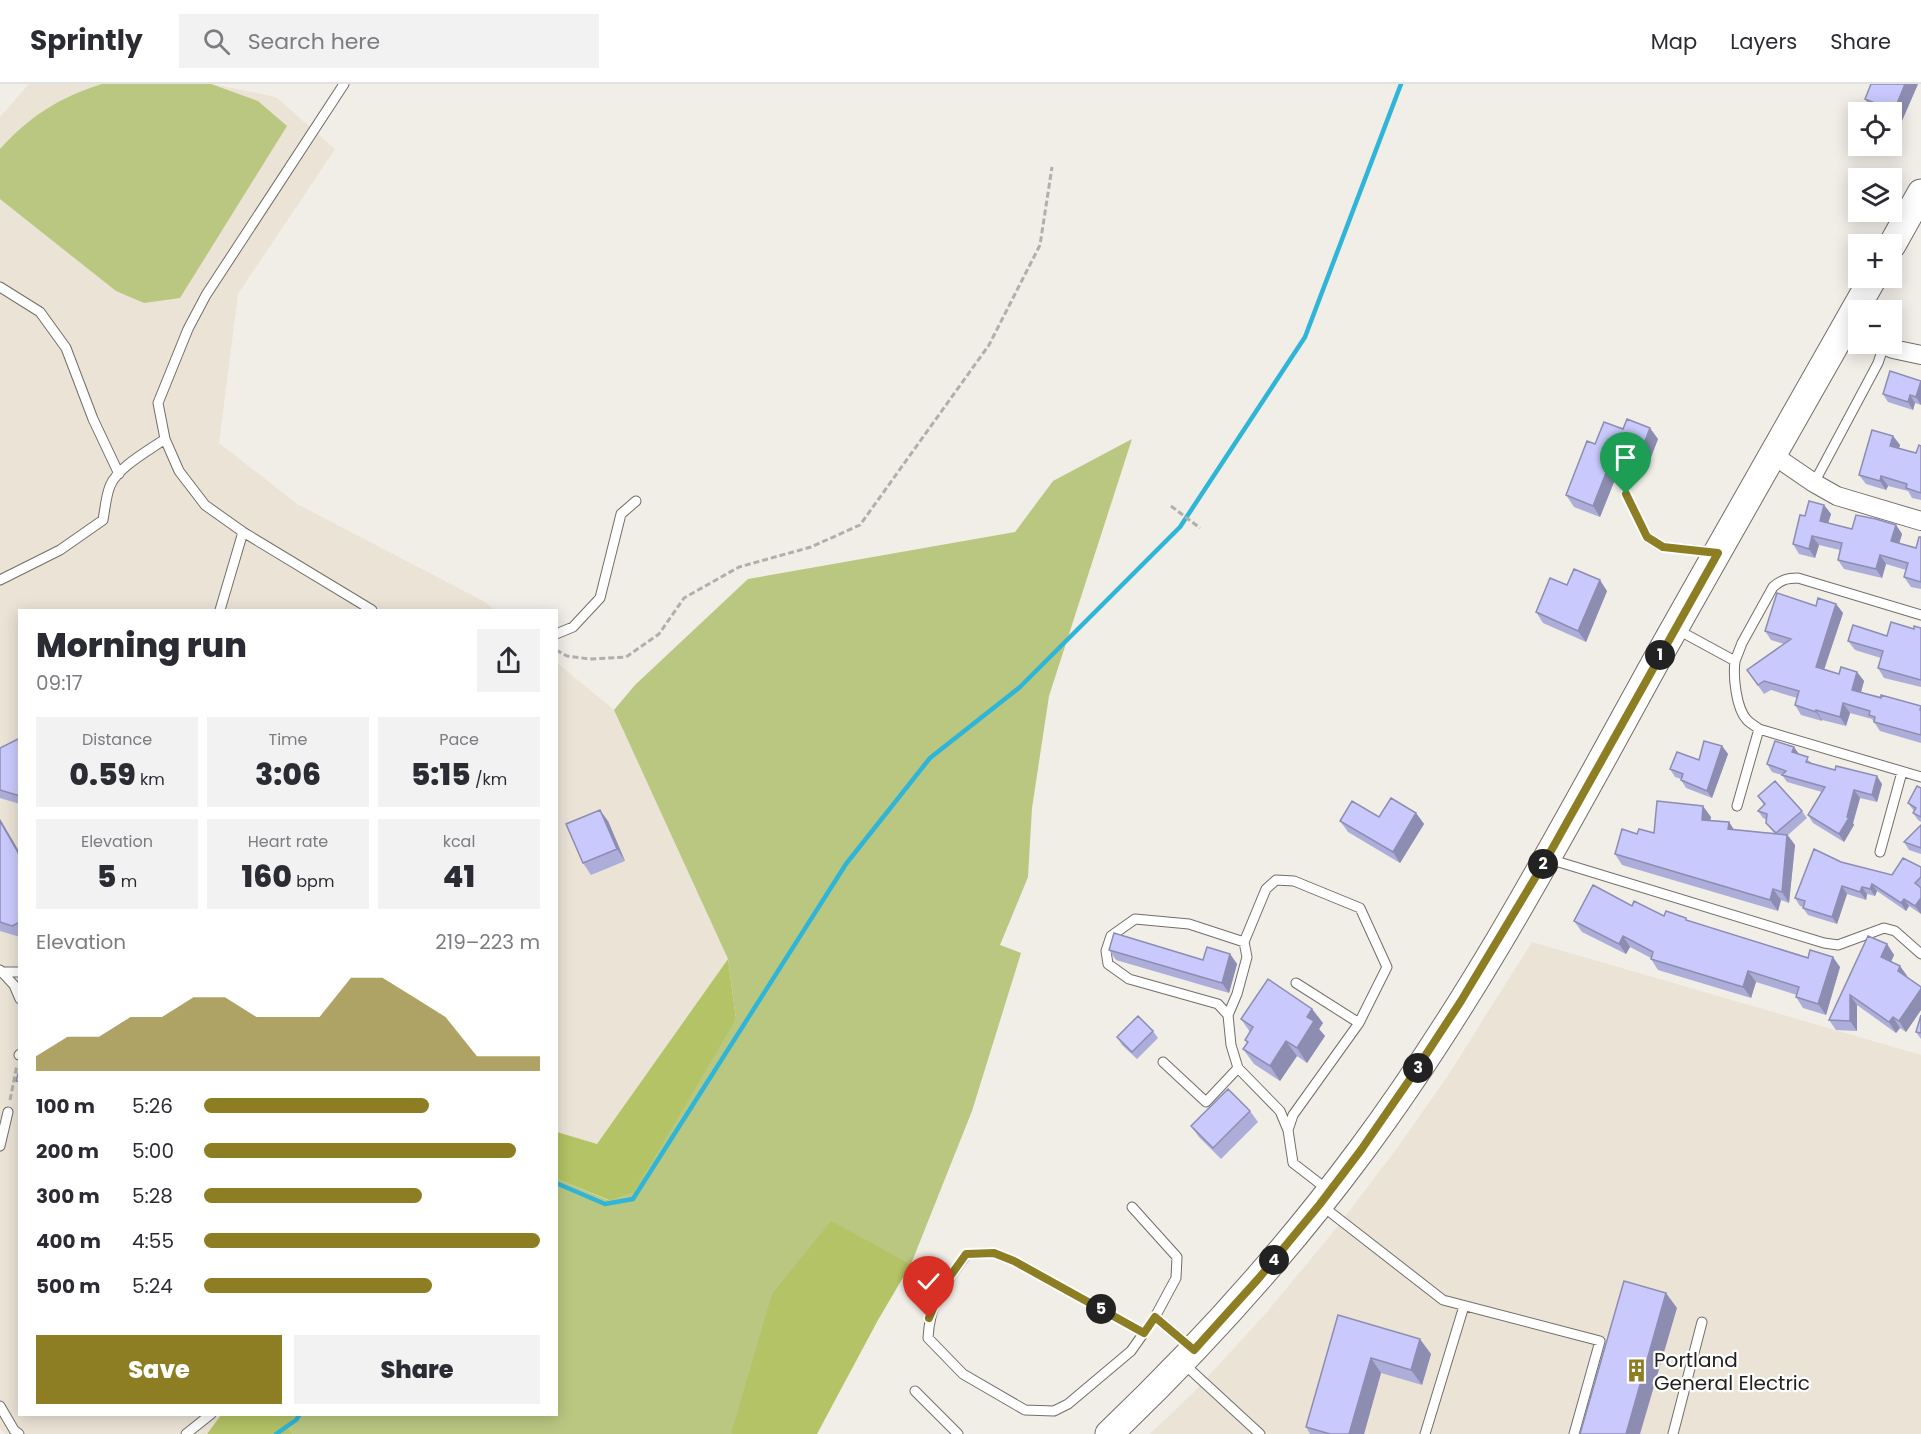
<!DOCTYPE html>
<meta charset="utf-8">
<style>
:root{--surface:#fff;--page:#f2f2f3;--text:#2b2b33;--muted:#7c7c81;--line:#e1e1e2;--accent:#8d7d23}
body{margin:0;font-family:Poppins,sans-serif;background:var(--page);color:var(--text);height:100vh;display:flex;flex-direction:column;font-size:22px;white-space:nowrap}
*{box-sizing:border-box;margin:0}
p{font-size:20px;color:var(--muted)}
.icon{flex:none;width:33px;height:33px;fill:none;stroke:currentColor;stroke-width:2;stroke-linecap:round;stroke-linejoin:round}
.map{position:relative;flex:1;overflow:hidden}
.panel{position:absolute;left:18px;top:525px;width:540px;height:807px;display:flex;flex-direction:column;background:var(--surface);border-radius:0px;box-shadow:0 3px 15px #0003}
.panel>*{flex:none}
.buttons{position:absolute;left:1848px;top:18px;display:grid;gap:12px}
.buttons a{display:grid;place-items:center;width:54px;height:54px;border-radius:0px;background:var(--surface);box-shadow:0 3px 15px #0003;font-size:30px}
.pin{position:absolute;display:grid;place-items:center;width:51px;height:51px;color:#fff;margin:-62px -26px;border-radius:50% 50% 50% 0;rotate:-45deg;box-shadow:0 0 6px #0007}
.pin .icon{rotate:45deg}
.km{position:absolute;width:30px;height:30px;margin:-15px;border-radius:50%;background:#222;color:#fff;font-size:16px;line-height:30px;text-align:center}
.round{display:grid;place-items:center;flex:none;width:63px;height:63px;border-radius:0px;background:var(--page)}
.overview{display:flex;align-items:center;justify-content:space-between;height:102px;padding:0 18px}
h1{font-size:33px;font-weight:800;line-height:45px}
.metrics{display:grid;grid-template-columns:repeat(3,1fr);gap:9px;height:102px;padding:6px 18px}
.metrics div{display:grid;align-content:center;border-radius:0px;background:var(--page);text-align:center}
.metrics b{font-size:30px;font-weight:800}
.metrics small{font-size:16px;font-weight:400}
.metrics p{font-size:16px}
.chart{height:168px;padding:12px 18px}
.chart p{display:flex;justify-content:space-between}
.chart svg{width:100%;height:108px;margin-top:6px;fill:var(--accent);opacity:.7}
.action{display:flex;gap:12px;margin-top:auto;padding:12px 18px}
.action a{flex:1;height:69px;border-radius:0px;background:var(--accent);color:#fff;font-size:24px;font-weight:800;line-height:69px;text-align:center}
.action a+a{background:var(--page);color:var(--text)}
ul{padding:0 18px;list-style:none;font-size:20px}
li{display:grid;grid-template-columns:96px 72px 1fr;align-items:center;height:45px}
li i{height:15px;border-radius:8px;background:var(--accent)}
header{display:flex;align-items:center;gap:36px;box-sizing:border-box;height:84px;padding:0 30px;background:var(--surface);border-bottom:2px solid var(--line)}
header strong{font-size:28px}
nav{display:flex;gap:33px;margin-inline-start:auto;font-size:21px}
.search{width:420px;height:54px;background:var(--page);display:flex;align-items:center;gap:15px;box-sizing:border-box;padding:0 21px;border-radius:0px;color:var(--muted);font-size:22px}
.map>svg:first-child{display:block}
.built{fill:#ebe3d6}
.green{fill:#bac781}
.forest{fill:#b3c365}
.lines{fill:none;stroke-linecap:round;stroke-linejoin:round}
.stream{stroke:#2fb5d8;stroke-width:4.5}
.service-casing{stroke:#726e69;stroke-width:11}
.minor-casing{stroke:#726e69;stroke-width:20}
.primary-casing{stroke:#726e69;stroke-width:29}
.path{stroke:#b2aeaa;stroke-width:3;stroke-dasharray:6 3;stroke-linecap:butt}
.service{stroke:#fff;stroke-width:9}
.minor{stroke:#fff;stroke-width:18}
.primary{stroke:#fff;stroke-width:27}
.wall{fill:#adadda}
.shaded-wall{fill:#8d8db1}
.building{fill:#c9c9fd;stroke:#8d8db1;stroke-width:1.5}
.route-casing{stroke:#fff;stroke-width:12}
.route{stroke:#8d7d23;stroke-width:8}
.labels{text-anchor:middle;stroke-width:4.5;stroke-linejoin:round;paint-order:stroke}
.poi-label{font-size:20px;fill:#23211f;stroke:#fff;text-anchor:start}
</style>
<header>
<strong>Sprintly</strong>
<div class="search"><svg class="icon" aria-label="search" viewBox="0 0 24 24"><circle cx="10" cy="10" r="6"/><path d="M15 15l6 6"/></svg>Search here</div>
<nav><a>Map</a><a>Layers</a><a>Share</a></nav>
</header>
<div class="map">
<svg width="1921" height="1350" viewBox="0 0 1921 1350">
<rect width="100%" height="100%" fill="#f1ede7"/>
<!-- built -->
<path class="built" d="M29 0H212L276 13 335 65 238 210 219 359 297 420 485 518 495 526H20V1330L221 1331 207 1350H5L0 1345V33Z
M556 578 614 626 728 875 597 1060 557 1048Z
M1532 858 1921 971V1350H1150L1193 1309 1267 1228 1334 1147 1395 1067 1447 993Z"/>
<!-- green -->
<path class="green" d="M102 0H211L258 17 287 42 180 214 144 219 116 207 0 115V65C30 32 60 13 102 0Z
M1132 355 1049 612 1032 724 1028 793 1000 861 1021 869 972 1027 911 1180 831 1138 731 1350H293L287 1342 295 1330H556L557 1095 608 1116 736 935 728 875 614 626 635 601 748 495 1015 448 1053 397Z"/>
<!-- forest -->
<path class="forest" d="M728 875 736 935 634 1108 609 1116 557 1095V1048L597 1060Z
M831 1137 911 1180 878 1236 817 1350H731L772 1210Z
M221 1331H295L287 1342 293 1350H207Z"/>
<g class="lines">
<!-- stream -->
<path class="stream" d="M556 1099 605 1120 633 1115 846 780 930 674 1020 603 1180 443 1305 253 1401 0
M276 1350 296 1336 300 1330"/>
<defs>
<path id="service" d="M344 0 206 211 188 245 158 319 165 355 179 387 205 421 243 448 372 526
M0 203 40 228 66 264 93 335 119 390
M1814 399 1878 279 1884 261
M1626 410 1647 453 1663 463 1712 468
M0 496 60 466 103 436C105 425 106 412 110 402 118 383 148 367 165 355
M220 526 243 448
M1678 546 1735 577C1733 593 1736 624 1747 636 1750 639 1755 642 1759 645L1921 693
M556 550 573 543 600 514 621 430 636 417
M1735 577 1742 559 1773 503C1781 496 1787 494 1798 494L1921 531
M1737 722 1759 645
M1880 768 1902 688
M1549 775 1824 859 1838 861 1884 844 1895 847 1921 870
M0 886 14 901 20 915
M2 888H20
M1228 931 1237 910 1247 873 1244 858 1266 805 1276 796 1294 797 1360 824 1387 883 1359 939
M19 971 20 970
M1163 978 1206 1018 1238 984 1280 1027 1288 1046 1293 1079 1328 1106
M1238 984 1231 961 1228 931 1218 920 1129 895 1108 880 1106 867 1111 852 1135 835 1189 840 1244 858
M1288 1046 1293 1031 1359 939 1296 899
M0 1062 8 1028
M1321 1121 1443 1216 1600 1257 1574 1350
M1132 1123 1177 1173 1176 1194 1155 1233
M1144 1249 1014 1177 994 1169 967 1170C945 1200 930 1216 928 1254L963 1290 1025 1326 1054 1327 1068 1320 1131 1267 1155 1233 1192 1264
M1184 1280 1260 1350
M915 1307 958 1350
M0 1322 14 1346 19 1350
M186 1350 211 1330
M1425 1350 1464 1222
M1673 1350 1702 1238"/>
<path id="minor" d="M1881 260 1893 265 1921 271
M1773 371 1814 399 1837 412 1921 437"/>
<path id="primary" d="M1892 161 1921 109
M1109 1350C1200 1263 1285 1169 1360 1068 1474 915 1564 744 1656 577 1728 449 1801 321 1873 194"/>
</defs>
<!-- service casing -->
<use href="#service" class="service-casing"/>
<!-- minor casing -->
<use href="#minor" class="minor-casing"/>
<!-- primary casing -->
<use href="#primary" class="primary-casing"/>
<!-- path -->
<path class="path" d="M1171 422 1200 444
M556 566 567 572 590 575 626 573 659 550 684 514 739 483 811 463 860 441 989 261 1040 161 1052 83
M10 1016 17 981"/>
<!-- service -->
<use href="#service" class="service"/>
<!-- minor -->
<use href="#minor" class="minor"/>
<!-- primary -->
<use href="#primary" class="primary"/>
</g>
<!-- wall -->
<path class="wall" d="M1918 0 1901 39 1892 34V28H1877L1872 26 1865 15Z
M1921 297V321L1915 319 1913 326 1888 318 1883 310Z
M1623 345 1658 355 1646 386 1625 377 1620 388H1618L1600 433 1574 423 1566 411 1595 360Z
M1893 352 1900 361 1899 364 1916 369 1921 362V416L1912 414 1908 407 1888 402 1886 406 1866 400 1859 391Z
M1824 421 1831 430 1828 439 1852 445 1896 441 1902 450 1899 460 1916 464 1921 453V505L1911 503 1904 493 1906 486 1886 480 1882 494 1844 485 1838 476 1840 466 1819 461 1815 474 1799 470 1793 460 1805 432Z
M1567 501 1607 507 1586 558 1543 539 1536 528Z
M1836 520 1843 529 1824 585 1839 590 1857 588 1864 597 1861 608 1921 622V659L1880 647 1872 635 1850 629 1846 642 1822 636V637L1801 631 1795 621 1797 614 1771 606 1764 610 1747 586 1784 560 1771 556 1765 547 1816 522Z
M1921 544V603L1884 594 1878 584 1881 574 1855 566 1848 557 1887 552 1914 545Z
M20 654V720L0 714V664Z
M1722 662 1728 670 1712 714 1686 704 1681 696V695L1675 693 1670 685 1699 676Z
M1799 670 1812 679 1882 700 1877 718 1860 714 1853 739 1854 741 1844 758 1813 739 1808 731 1822 708 1787 698 1782 691 1772 688 1767 680Z
M1921 704V738L1918 736 1913 729 1914 727 1908 719Z
M1758 712 1802 727 1807 734 1788 751 1795 761 1789 819 1781 816 1778 827 1622 781 1615 770 1637 750 1654 749 1711 733 1710 736 1729 738 1734 746 1774 749 1766 739 1767 736 1763 734 1758 727 1764 721Z
M1416 729 1424 740 1400 779 1348 748 1340 737Z
M0 735 20 769V853L0 847Z
M608 737 625 777 591 791 583 779Z
M1921 741V770L1909 766 1904 758Z
M1841 778 1892 791 1921 783V830L1909 822 1906 827 1877 807 1875 812 1867 810 1866 816 1847 810 1837 840 1808 831 1803 824V823L1800 822 1795 814Z
M1632 822 1664 832 1689 837 1840 883 1826 931 1803 924 1796 913 1797 911 1756 898 1751 914 1658 886 1651 875V874L1630 863 1626 870 1582 848 1574 837Z
M1887 860 1894 871 1891 878 1907 893 1921 903V926L1906 948 1900 944 1896 949 1857 921V947L1836 946 1829 936Z
M1109 866 1203 876 1230 870 1237 880 1229 909 1116 876Z
M1312 925 1323 939 1319 945 1325 952 1307 979 1297 972 1280 997 1254 980 1243 965 1247 959 1245 956 1250 948 1241 935Z
M1921 931V955L1916 948Z
M1153 947 1158 954 1137 975 1122 961 1117 953Z
M1250 1027 1258 1038 1221 1075 1199 1053 1191 1042Z
M1338 1231 1431 1270 1422 1301 1381 1289 1364 1350H1310L1306 1343Z"/>
<!-- shaded-wall -->
<path class="shaded-wall" d="M1905 0H1918L1901 39 1894 27Z
M1921 297V321L1916 313Z
M1910 311 1915 319 1913 326 1908 318Z
M1650 344 1658 355 1646 386 1638 375Z
M1893 352 1900 361 1897 371 1890 362Z
M1617 366 1625 377 1620 388 1612 377Z
M1611 376 1618 388 1600 433 1593 422Z
M1881 392 1888 402 1886 406 1880 397Z
M1824 421 1831 430 1826 446 1820 437Z
M1896 441 1902 450 1897 467 1891 457Z
M1812 452 1819 461 1815 474 1809 465Z
M1880 471 1886 480 1882 494 1876 485Z
M1600 496 1607 507 1586 558 1578 547Z
M1836 520 1843 529 1822 592 1816 583Z
M1857 588 1864 597 1859 615 1852 606Z
M1843 619 1850 629 1846 642 1840 633Z
M1816 626 1822 636V637L1816 628Z
M1722 662 1728 670 1712 714 1707 707Z
M1794 663 1799 670 1792 668Z
M1877 692 1882 700 1877 718 1872 711Z
M1854 706 1860 714 1853 739 1854 741 1844 758 1839 750 1847 733Z
M1703 722 1711 733 1709 746 1702 736Z
M600 726 608 737 625 777 617 765Z
M1416 729 1424 740 1400 779 1393 768Z
M0 735 20 769V772L0 737Z
M1729 738 1736 749 1728 745Z
M1787 751 1795 761 1789 819 1782 808Z
M1872 800 1877 807 1875 812 1870 805Z
M1842 802 1847 810 1837 840 1832 833Z
M1862 803 1867 810 1866 816 1860 808Z
M1773 805 1781 816 1778 827 1770 816Z
M1921 814V830L1915 822Z
M1904 815 1909 822 1906 827 1901 819Z
M1623 852 1630 863 1626 870 1619 860Z
M1887 860 1894 871 1888 884 1881 873Z
M1230 870 1237 880 1229 909 1222 899Z
M1833 873 1840 883 1826 931 1818 920Z
M1900 882 1908 893 1898 887Z
M1748 887 1756 898 1751 914 1743 903Z
M1921 905V926L1906 948 1899 937Z
M1850 911 1857 921V947L1850 937Z
M1312 925 1323 939 1319 945 1325 952 1307 979 1297 964 1307 933Z
M1893 933 1900 944 1896 949 1889 938Z
M1286 957 1297 972 1280 997 1270 982Z
M1666 1209 1677 1224 1640 1350H1626Z
M1420 1255 1431 1270 1422 1301 1411 1286Z
M1371 1274 1381 1289 1364 1350H1349Z"/>
<!-- building -->
<path class="building" d="M1871 0H1905L1894 27 1865 15Z
M1890 287 1921 297 1916 313 1910 311 1908 318 1883 310Z
M1627 335 1650 344 1638 375 1617 366 1612 377 1611 376 1593 422 1566 411 1587 357 1595 360 1604 338 1623 345Z
M1872 346 1893 352 1890 362 1916 369 1919 361 1921 362V409L1906 404 1907 400 1881 392 1880 397 1859 391Z
M1809 417 1824 421 1820 437 1852 445 1856 431 1876 435 1896 441 1891 457 1916 464 1919 453H1921V498L1904 493 1908 479 1880 471 1876 485 1838 476 1842 459 1812 452 1809 465 1793 460 1800 431 1805 432Z
M1574 485 1600 496 1578 547 1536 528 1550 494 1567 501Z
M1777 509 1816 522 1818 514 1836 520 1816 583 1839 590 1841 583 1857 588 1852 606 1881 614V611L1921 622 1920 626H1921V651L1874 638 1875 633 1869 631 1870 627 1843 619 1840 633 1816 626V628L1795 621 1799 607 1764 597 1758 601 1747 586 1791 555 1765 547Z
M1891 538 1914 545V542L1921 544V596L1878 584 1883 567 1848 557 1853 541 1887 552Z
M20 654V712L0 706V664Z
M1704 657 1722 662 1707 707 1681 696 1683 690 1670 685 1677 668 1699 676Z
M1775 657 1794 663 1792 668 1808 673 1806 678 1835 686 1836 682 1877 692 1872 711 1854 706 1847 733 1849 734 1839 750 1808 731 1825 703 1782 691 1786 687 1767 680Z
M1775 697 1802 727 1776 749 1766 739 1767 730 1758 727 1765 720 1758 712Z
M1917 702 1921 704V733L1913 729 1916 724 1908 719Z
M1391 714 1416 729 1393 768 1340 737 1352 717 1379 733Z
M1657 717 1703 722 1702 736 1729 738 1728 745 1787 751 1782 808 1773 805 1770 816 1615 770 1622 745 1637 750 1639 745 1654 749Z
M600 726 617 765 583 779 566 740Z
M0 737 20 772V838L12 842 0 838Z
M1921 741V764L1904 758Z
M1814 765 1841 778 1892 791 1903 774 1921 783V793L1915 799 1921 804V814L1915 822 1904 815 1901 819 1872 800 1870 805 1862 803 1860 808 1842 802 1832 833 1803 824 1805 817 1795 814Z
M1593 801 1632 822 1634 817 1664 832 1666 827 1686 834V836L1808 874 1810 866 1833 873 1818 920 1796 913 1799 903 1748 887 1743 903 1651 875 1653 868 1623 852 1619 860 1574 837Z
M1114 849 1203 876 1207 863 1230 870 1222 899 1109 866Z
M1868 852 1887 860 1881 873 1900 882 1898 887 1921 903V905L1899 937 1893 933 1889 938 1850 911V937L1829 936Z
M1268 895 1312 925 1307 933 1314 937 1297 964 1286 957 1270 982 1243 965 1248 958 1245 956 1253 943 1241 935Z
M1921 931V949L1916 948Z
M1138 932 1153 947 1132 968 1117 953Z
M20 983V998L16 997Z
M1228 1005 1250 1027 1213 1064 1191 1042Z
M1624 1197 1666 1209 1626 1350H1580Z
M1338 1231 1420 1255 1411 1286 1371 1274 1349 1350H1330L1306 1343Z"/>
<g class="lines">
<defs>
<path id="route" d="M929 1234 941 1205 966 1170 994 1169 1014 1177 1144 1249 1155 1233 1194 1266 1259 1194 1320 1120 1361 1066 1408 998 1461 917 1547 774 1718 469 1663 463 1647 453 1626 410"/>
</defs>
<!-- route casing -->
<use href="#route" class="route-casing"/>
<!-- route -->
<use href="#route" class="route"/>
</g>
<!-- icons -->
<defs>
<symbol id="building-bare" viewBox="-9 -9 18 18"><path d="M-4-6H4V6H1V3H-1V6H-4ZM-2.5-4.3h1.7v1.8h-1.7ZM.8-4.3h1.7v1.8H.8ZM-2.5-1h1.7V.8h-1.7ZM.8-1h1.7V.8H.8Z" fill="#8d7d23" stroke="#fff" stroke-width="2.5" paint-order="stroke"/></symbol>
</defs>
<g fill-rule="evenodd">
<use href="#building-bare" x="1620" y="1270" width="33" height="33"/>
</g>
<g class="labels">
<!-- poi labels -->
<g class="poi-label">
<text x="1654" y="1283">Portland<tspan x="1654" dy="23">General Electric</tspan></text>
</g>
</g>
</svg>
<div class="buttons">
<a><svg class="icon" aria-label="locate" viewBox="0 0 24 24"><circle cx="12" cy="12" r="6"/><path d="M12 2v4M12 18v4M2 12h4M18 12h4"/></svg></a>
<a><svg class="icon" aria-label="layers" viewBox="0 0 24 24"><path d="M12 4l9 5-9 5-9-5zM3 14l9 5 9-5"/></svg></a>
<a>+</a>
<a>−</a>
</div>
<div class="pin" style="left:1626px;top:410px;background:#1e9e55"><svg class="icon" aria-label="arrive" viewBox="0 0 24 24"><path d="M6 21V4h12l-3 4 3 4H6"/></svg></div>
<div class="pin" style="left:929px;top:1234px;background:#d93025"><svg class="icon" aria-label="check" viewBox="0 0 24 24"><path d="M5 12l5 5 9-10"/></svg></div>
<b class="km" style="left:1660px;top:571px">1</b>
<b class="km" style="left:1543px;top:780px">2</b>
<b class="km" style="left:1418px;top:984px">3</b>
<b class="km" style="left:1274px;top:1176px">4</b>
<b class="km" style="left:1101px;top:1225px">5</b>
<section class="panel">
<div class="overview"><div><h1>Morning run</h1><p>09:17</p></div><a class="round"><svg class="icon" aria-label="share" viewBox="0 0 24 24"><path d="M12 15V3M7 8l5-5 5 5M5 13v7h14v-7"/></svg></a></div>
<div class="metrics">
<div><p>Distance</p><b>0.59<small> km</small></b></div>
<div><p>Time</p><b>3:06</b></div>
<div><p>Pace</p><b>5:15<small> /km</small></b></div>
</div>
<div class="metrics">
<div><p>Elevation</p><b>5<small> m</small></b></div>
<div><p>Heart rate</p><b>160<small> bpm</small></b></div>
<div><p>kcal</p><b>41</b></div>
</div>
<div class="chart"><p><span>Elevation</span>219–223 m</p>
<svg viewBox="0 0 160 44" preserveAspectRatio="none"><path d="M0 44V38L10 30L20 30L30 22L40 22L50 14L60 14L70 22L80 22L90 22L100 6L110 6L120 14L130 22L140 38L150 38L160 38V44z"/></svg>
</div>
<ul>
<li><b>100 m</b>5:26<i style="width:67%"></i></li>
<li><b>200 m</b>5:00<i style="width:93%"></i></li>
<li><b>300 m</b>5:28<i style="width:65%"></i></li>
<li><b>400 m</b>4:55<i style="width:100%"></i></li>
<li><b>500 m</b>5:24<i style="width:68%"></i></li>
</ul>
<div class="action"><a>Save</a><a>Share</a></div>
</section>
</div>
